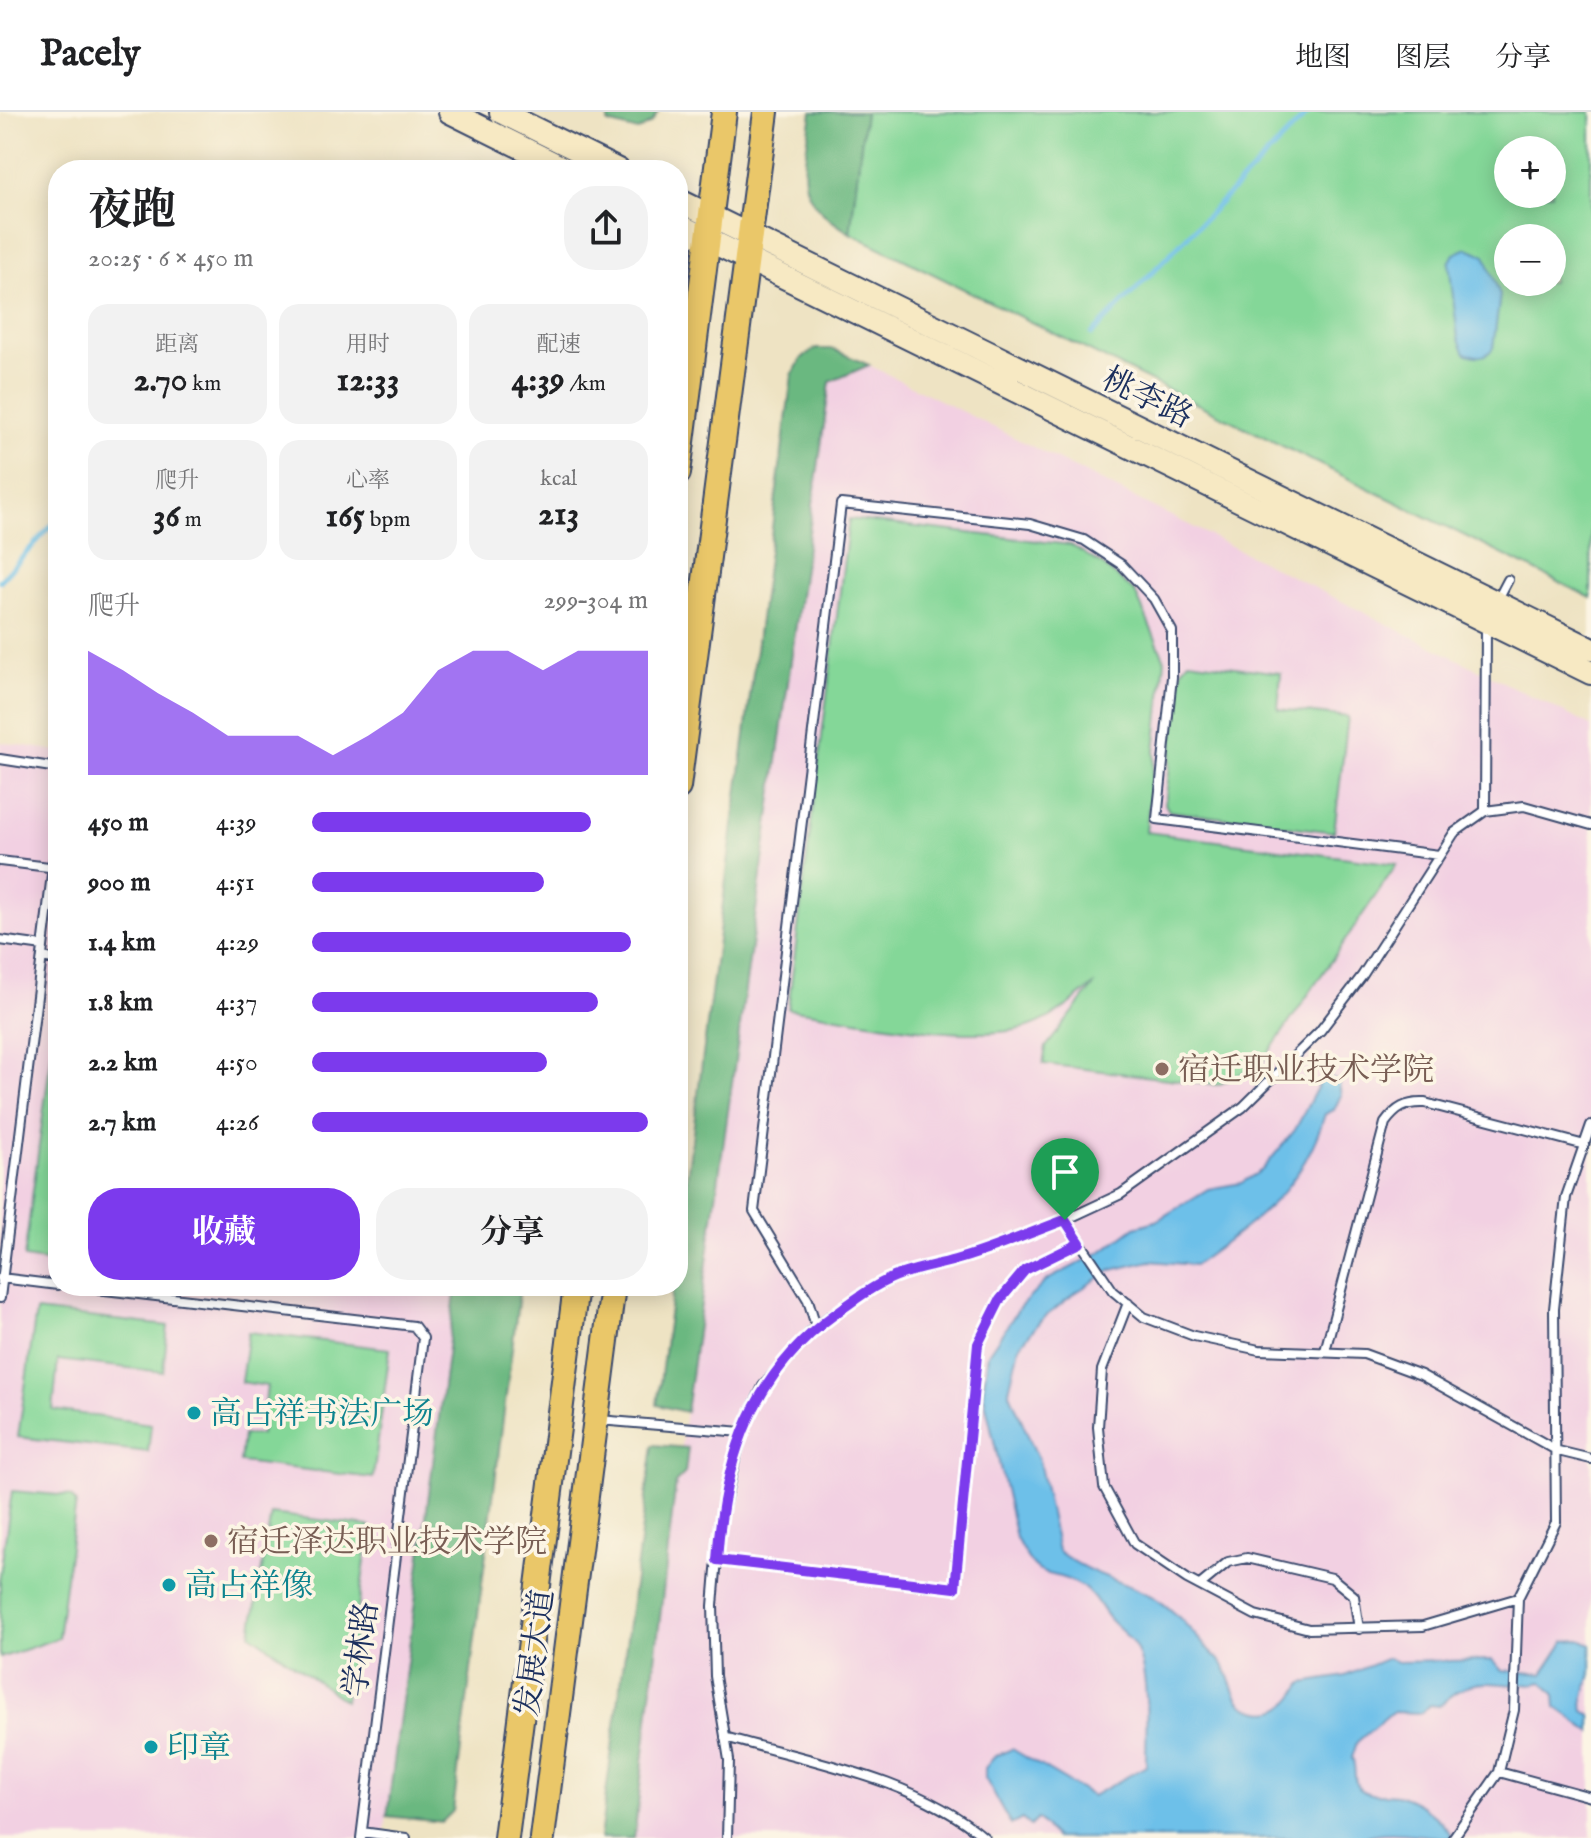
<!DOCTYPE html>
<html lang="zh">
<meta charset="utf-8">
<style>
:root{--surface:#fff;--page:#f2f2f2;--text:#202124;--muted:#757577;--line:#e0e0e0;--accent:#7c3aed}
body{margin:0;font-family:"IM FELL English","Noto Serif SC",serif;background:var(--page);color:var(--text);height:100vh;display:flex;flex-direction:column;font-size:30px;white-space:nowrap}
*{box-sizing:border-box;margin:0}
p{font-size:26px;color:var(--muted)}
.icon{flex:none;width:44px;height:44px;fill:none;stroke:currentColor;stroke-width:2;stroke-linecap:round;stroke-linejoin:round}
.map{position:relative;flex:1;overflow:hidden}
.details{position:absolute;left:48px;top:48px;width:640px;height:1136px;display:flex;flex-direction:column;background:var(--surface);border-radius:32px;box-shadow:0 4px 20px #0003}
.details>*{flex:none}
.fabs{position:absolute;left:1494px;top:24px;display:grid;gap:16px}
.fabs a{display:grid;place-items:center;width:72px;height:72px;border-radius:50%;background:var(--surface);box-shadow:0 4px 20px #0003;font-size:40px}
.pin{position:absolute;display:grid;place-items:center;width:68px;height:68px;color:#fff;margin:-82px -34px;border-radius:50% 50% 50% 0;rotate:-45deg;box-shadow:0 0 8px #0007}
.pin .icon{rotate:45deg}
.round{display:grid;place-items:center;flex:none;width:84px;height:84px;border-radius:32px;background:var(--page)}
.headline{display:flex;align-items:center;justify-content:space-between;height:136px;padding:0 40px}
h1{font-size:44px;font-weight:700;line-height:60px}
.metrics{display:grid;grid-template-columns:repeat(3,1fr);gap:12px;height:136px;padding:8px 40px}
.metrics div{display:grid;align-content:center;border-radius:20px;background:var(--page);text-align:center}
.metrics b{font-size:34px;font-weight:700}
.metrics small{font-size:22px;font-weight:400}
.metrics p{font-size:22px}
.chart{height:224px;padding:16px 40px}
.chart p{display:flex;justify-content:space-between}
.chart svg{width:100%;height:144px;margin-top:8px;fill:var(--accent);opacity:.7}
.action{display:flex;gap:16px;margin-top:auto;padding:16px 40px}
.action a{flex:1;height:92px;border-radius:32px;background:var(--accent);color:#fff;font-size:32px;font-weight:700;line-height:92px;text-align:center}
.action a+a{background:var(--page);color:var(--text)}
ul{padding:0 40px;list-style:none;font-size:26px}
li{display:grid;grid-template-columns:128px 96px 1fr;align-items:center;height:60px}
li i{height:20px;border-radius:10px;background:var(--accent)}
header{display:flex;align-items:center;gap:48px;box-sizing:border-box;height:112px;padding:0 40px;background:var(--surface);border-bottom:2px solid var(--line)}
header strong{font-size:38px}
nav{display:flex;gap:44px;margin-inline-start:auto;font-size:28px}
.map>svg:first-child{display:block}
.built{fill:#f2d0e2}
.green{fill:#84d798;stroke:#50837b;stroke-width:2;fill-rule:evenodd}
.forest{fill:#6bb880;stroke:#43746f;stroke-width:2}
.water{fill:#6dc0e9;stroke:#4478a4;stroke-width:2}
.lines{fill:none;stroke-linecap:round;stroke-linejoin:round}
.stream{stroke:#6dc0e9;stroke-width:5}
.service-casing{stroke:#3b4a6d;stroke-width:12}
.secondary-casing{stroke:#3b4a6d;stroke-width:26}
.primary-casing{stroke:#3b4a6d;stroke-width:28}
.service{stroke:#fff;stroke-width:8}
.secondary{stroke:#f7e9c3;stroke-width:22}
.primary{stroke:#eac769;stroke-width:24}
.route-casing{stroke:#fff;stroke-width:16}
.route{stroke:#7c3aed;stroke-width:10}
.education-dot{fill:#8d6e63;stroke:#fcf5e5;stroke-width:3}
.culture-dot{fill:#0f9aa8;stroke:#fcf5e5;stroke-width:3}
.labels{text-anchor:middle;stroke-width:7;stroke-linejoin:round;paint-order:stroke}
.street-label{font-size:32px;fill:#1b2f5e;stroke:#fcf5e5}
.education-label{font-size:32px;fill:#785e54;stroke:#fcf5e5;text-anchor:start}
.culture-label{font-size:32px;fill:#0d838f;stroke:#fcf5e5;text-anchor:start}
</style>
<header>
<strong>Pacely</strong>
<nav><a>地图</a><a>图层</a><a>分享</a></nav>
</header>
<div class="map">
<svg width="1591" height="1726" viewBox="0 0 1591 1726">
<rect width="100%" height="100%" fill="#fcf5e5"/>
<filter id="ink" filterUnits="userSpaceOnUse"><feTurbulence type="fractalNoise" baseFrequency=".0125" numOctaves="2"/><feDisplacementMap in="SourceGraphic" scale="16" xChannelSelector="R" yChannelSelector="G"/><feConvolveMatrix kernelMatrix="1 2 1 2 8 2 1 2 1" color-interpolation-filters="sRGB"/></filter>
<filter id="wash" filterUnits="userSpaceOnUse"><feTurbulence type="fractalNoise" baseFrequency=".006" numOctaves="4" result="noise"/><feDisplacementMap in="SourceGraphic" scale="32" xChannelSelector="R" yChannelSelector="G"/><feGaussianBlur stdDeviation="1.8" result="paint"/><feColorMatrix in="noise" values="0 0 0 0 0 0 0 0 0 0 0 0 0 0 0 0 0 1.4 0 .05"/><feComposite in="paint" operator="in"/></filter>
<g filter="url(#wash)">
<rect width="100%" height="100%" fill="#eee3c3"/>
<!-- built -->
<path class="built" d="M869 253 1591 614V1726H634L676 1370 830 270Z
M0 630 58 639V1174H456L384 1726H0Z"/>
<!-- green -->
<path class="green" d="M865 0H1591V486L850 121ZM1508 38H1552V82H1508ZM1508 126H1552V170H1508Z
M849 407 1071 433 1104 454 1135 480 1165 548 1146 720 1397 752 1261 952 1218 973 1043 952 1046 935 1095 872C1074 889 1055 906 1028 915 966 933 853 906 788 897Z
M1189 549 1281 561 1278 597 1348 605 1334 720 1169 699 1165 692 1182 557Z
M58 892V1151L24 1146Z
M36 1199 168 1214 163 1260 58 1248 53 1298 151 1312 148 1340 18 1325Z
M248 1220 390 1237 373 1366 240 1350 243 1323H261L267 1274 241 1270Z
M12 1379 70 1384 76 1390 58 1526 0 1546V1463Z
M271 1402 370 1414 345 1589 251 1522Z"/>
<!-- forest -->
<path class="forest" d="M609 0H658L652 10 638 19 608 11Z
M812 0H865L850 121C789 84 804 62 812 0Z
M815 237H832L869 253 830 270 686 1300 657 1293 673 1174H678V1134L792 263 802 246Z
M456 1174H520L453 1699 442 1710 387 1704Z
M653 1333 688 1336 685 1361 676 1370 634 1726H600Z"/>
<!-- water -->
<path class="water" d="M1467 136 1485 143 1500 183 1493 236C1485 247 1477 245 1465 241L1458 226 1449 151 1454 142Z
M1329 964 1339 971 1341 983 1334 998 1325 1002C1302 1078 1256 1109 1195 1153L1150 1149 1112 1158 1075 1181 1040 1209 1019 1235 1009 1279 1039 1349 1058 1439C1086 1461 1120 1468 1151 1484 1178 1498 1196 1527 1218 1547 1235 1562 1229 1592 1255 1598 1279 1605 1292 1591 1303 1571L1345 1564 1388 1546 1397 1550 1492 1548 1502 1558 1543 1562 1565 1529 1580 1528 1591 1533C1591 1541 1591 1552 1591 1560 1589 1574 1581 1582 1584 1599L1591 1603V1620L1556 1595 1555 1583 1543 1570C1494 1581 1483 1553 1439 1594L1430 1593 1422 1601 1392 1600 1357 1630 1352 1646C1357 1655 1352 1669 1359 1676 1370 1687 1387 1679 1400 1684 1422 1691 1441 1708 1454 1726 1424 1726 1389 1715 1362 1726H1056L1037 1707 1030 1714 1022 1707 1011 1713 985 1666V1656L995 1644 1012 1637 1092 1684 1146 1654C1146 1622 1150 1567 1137 1538 1132 1526 1121 1519 1113 1511 1100 1499 1097 1483 1081 1474 1043 1452 1042 1477 1016 1426L983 1280 988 1242 1020 1195 1047 1168 1101 1140 1135 1115 1156 1109 1208 1077 1241 1071 1262 1058 1295 1018 1320 970Z"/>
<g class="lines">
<!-- stream -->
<path class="stream" d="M1092 222 1309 0
M0 469 58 407"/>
</g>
</g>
<g filter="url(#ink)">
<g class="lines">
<defs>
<path id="service" d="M1497 489 1508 468
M0 647 58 656
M1485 699 1486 512
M0 749 57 756
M0 828 43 834
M42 845 58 848
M1065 1108 1113 1179 1144 1205 1194 1224 1259 1238 1364 1242 1421 1263 1558 1339 1591 1347
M1 1166 58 1173
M70 1174 414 1214 423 1226 361 1726
M0 1186 58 713
M1128 1191 1102 1258 1098 1315 1104 1375 1135 1432 1187 1467 1255 1503 1309 1517 1423 1514 1518 1486
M816 1214 808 1188 754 1099 841 392 1030 412 1084 428 1122 453 1154 487 1172 519V565L1157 707 1439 743
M1325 1239 1385 1011C1396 996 1406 990 1425 991L1581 1032
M599 1308 742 1320
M717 1448 955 1476 978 1232 1000 1188 1025 1158 1080 1131
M1200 1473 1228 1450 1247 1446 1332 1466 1354 1484 1359 1517
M725 1625C813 1650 914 1666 985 1726
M1499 1660 1591 1685
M362 1720 406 1726
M727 1726 729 1648 715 1564 713 1494 720 1410 742 1320 763 1274 816 1214 870 1177 901 1162 958 1148 1065 1108 1121 1082 1243 995 1320 919 1362 864 1454 721 1485 699 1524 694 1591 713
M1453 1726 1499 1660 1514 1598 1518 1486 1556 1410 1554 1197 1566 1085 1591 1013"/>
<path id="secondary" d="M450 0 567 58
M501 0 618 58
M678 88 1591 537
M678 113 1591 561"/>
<path id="primary" d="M678 361 724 0
M678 675 766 0
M506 1726 576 1174
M542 1726 613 1174"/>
</defs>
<!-- service casing -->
<use href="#service" class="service-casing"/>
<!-- secondary casing -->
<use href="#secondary" class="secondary-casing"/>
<!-- primary casing -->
<use href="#primary" class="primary-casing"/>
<!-- service -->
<use href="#service" class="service"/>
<!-- secondary -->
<use href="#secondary" class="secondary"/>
<!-- primary -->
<use href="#primary" class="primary"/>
</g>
</g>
<g class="lines" filter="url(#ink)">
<defs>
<path id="route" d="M1065 1108 1080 1131 1025 1158 1000 1188 978 1232 955 1476 717 1448C724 1345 752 1261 839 1199 859 1185 878 1170 902 1162 919 1156 938 1153 955 1148 992 1138 1029 1121 1065 1108Z"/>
</defs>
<!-- route casing -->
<use href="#route" class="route-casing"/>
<!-- route -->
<use href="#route" class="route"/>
</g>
<!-- markers -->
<g class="education-dot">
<circle cx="1162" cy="957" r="8"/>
<circle cx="211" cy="1429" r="8"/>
</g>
<g class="culture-dot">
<circle cx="194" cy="1301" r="8"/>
<circle cx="169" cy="1473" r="8"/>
<circle cx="151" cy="1635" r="8"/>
</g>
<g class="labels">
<!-- street labels -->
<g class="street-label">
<text transform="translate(1148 285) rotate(26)" y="11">桃李路</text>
<text transform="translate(360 1537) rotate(-83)" y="11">学林路</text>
<text transform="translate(534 1541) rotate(-83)" y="11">发展大道</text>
</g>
<!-- education labels -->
<g class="education-label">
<text x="1178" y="968">宿迁职业技术学院</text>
<text x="227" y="1440">宿迁泽达职业技术学院</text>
</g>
<!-- culture labels -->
<g class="culture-label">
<text x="210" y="1312">高占祥书法广场</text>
<text x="185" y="1484">高占祥像</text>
<text x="167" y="1646">印章</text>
</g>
</g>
</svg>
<div class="fabs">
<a>+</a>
<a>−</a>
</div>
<div class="pin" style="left:1065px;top:1108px;background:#1e9e55"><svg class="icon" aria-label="arrive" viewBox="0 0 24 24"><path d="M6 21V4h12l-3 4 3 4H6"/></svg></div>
<section class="details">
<div class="headline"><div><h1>夜跑</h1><p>20:25 · 6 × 450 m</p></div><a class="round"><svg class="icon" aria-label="share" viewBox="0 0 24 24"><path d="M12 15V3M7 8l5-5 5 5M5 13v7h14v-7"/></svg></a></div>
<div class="metrics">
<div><p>距离</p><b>2.70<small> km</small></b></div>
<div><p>用时</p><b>12:33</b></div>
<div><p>配速</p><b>4:39<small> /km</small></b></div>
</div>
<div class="metrics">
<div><p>爬升</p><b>36<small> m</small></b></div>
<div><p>心率</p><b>165<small> bpm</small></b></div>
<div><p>kcal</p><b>213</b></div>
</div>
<div class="chart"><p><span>爬升</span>299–304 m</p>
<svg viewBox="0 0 160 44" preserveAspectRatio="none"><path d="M0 44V6L10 12L20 19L30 25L40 32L50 32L60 32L70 38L80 32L90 25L100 12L110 6L120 6L130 12L140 6L150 6L160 6V44z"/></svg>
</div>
<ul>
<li><b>450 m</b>4:39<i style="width:83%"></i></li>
<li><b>900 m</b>4:51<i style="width:69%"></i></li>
<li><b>1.4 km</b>4:29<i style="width:95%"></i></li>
<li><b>1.8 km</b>4:37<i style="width:85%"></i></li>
<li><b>2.2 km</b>4:50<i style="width:70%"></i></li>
<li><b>2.7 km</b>4:26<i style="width:100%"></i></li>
</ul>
<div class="action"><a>收藏</a><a>分享</a></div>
</section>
</div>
